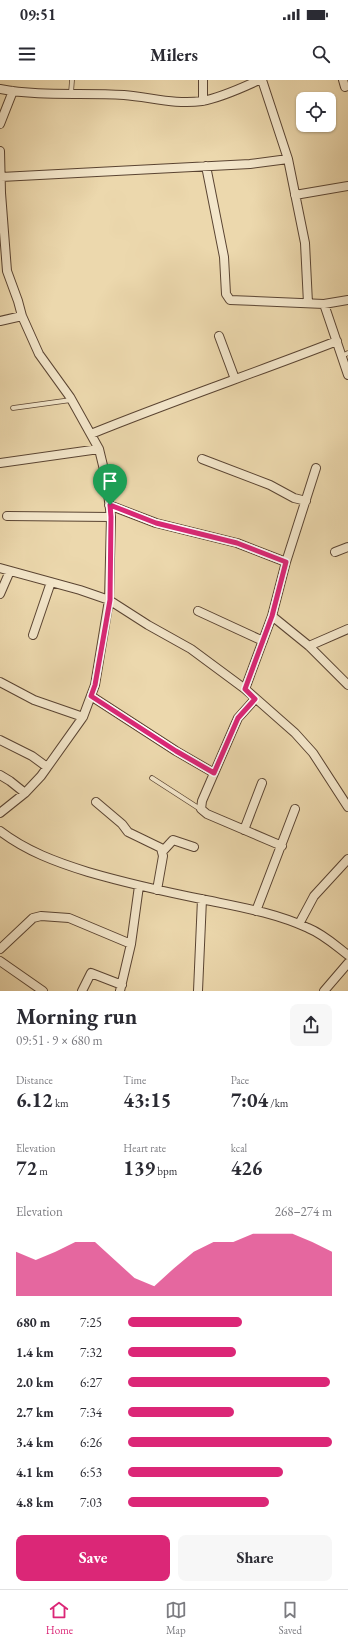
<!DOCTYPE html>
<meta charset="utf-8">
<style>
:root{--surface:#fff;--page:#f7f7f7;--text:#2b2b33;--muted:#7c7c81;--line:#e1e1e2;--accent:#db2777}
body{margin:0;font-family:"EB Garamond",serif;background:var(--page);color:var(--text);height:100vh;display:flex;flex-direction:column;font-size:15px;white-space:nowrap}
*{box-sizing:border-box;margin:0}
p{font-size:13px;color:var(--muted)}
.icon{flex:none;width:22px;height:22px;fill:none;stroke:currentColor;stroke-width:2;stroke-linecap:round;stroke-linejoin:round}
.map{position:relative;height:911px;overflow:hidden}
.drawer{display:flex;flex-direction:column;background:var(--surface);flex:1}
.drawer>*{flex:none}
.tools{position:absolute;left:296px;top:12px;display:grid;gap:8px}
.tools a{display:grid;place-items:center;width:40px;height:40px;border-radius:8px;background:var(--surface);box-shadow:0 1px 3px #0004;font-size:20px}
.pin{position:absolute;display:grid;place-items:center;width:34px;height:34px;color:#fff;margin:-41px -17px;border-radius:50% 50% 50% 0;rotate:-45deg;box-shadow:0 0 4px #0007}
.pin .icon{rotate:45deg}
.round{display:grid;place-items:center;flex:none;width:42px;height:42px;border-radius:8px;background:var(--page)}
.headline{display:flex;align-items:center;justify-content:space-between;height:68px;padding:0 16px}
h1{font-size:22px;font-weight:700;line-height:30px}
.stats{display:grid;grid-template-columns:repeat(3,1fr);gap:6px;height:68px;padding:4px 16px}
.stats div{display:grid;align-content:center}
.stats b{font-size:20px;font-weight:700}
.stats small{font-size:11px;font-weight:400}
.stats p{font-size:11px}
.chart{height:112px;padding:8px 16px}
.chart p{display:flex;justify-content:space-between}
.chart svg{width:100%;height:72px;margin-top:4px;fill:var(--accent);opacity:.7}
.cta{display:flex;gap:8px;margin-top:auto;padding:8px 16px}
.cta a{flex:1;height:46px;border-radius:8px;background:var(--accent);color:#fff;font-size:16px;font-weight:700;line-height:46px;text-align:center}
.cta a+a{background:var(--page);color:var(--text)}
ul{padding:0 16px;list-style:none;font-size:13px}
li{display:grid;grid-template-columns:64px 48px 1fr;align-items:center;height:30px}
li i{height:10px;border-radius:5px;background:var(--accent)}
.status{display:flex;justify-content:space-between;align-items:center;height:28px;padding:0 20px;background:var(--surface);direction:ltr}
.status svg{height:11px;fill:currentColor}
header{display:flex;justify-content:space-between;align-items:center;height:52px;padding:0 16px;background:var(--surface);font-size:18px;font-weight:700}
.tabs{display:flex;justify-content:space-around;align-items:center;height:56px;border-top:1px solid var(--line);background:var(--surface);font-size:11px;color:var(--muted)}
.tabs a{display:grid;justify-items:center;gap:2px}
.tabs .selected{color:var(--accent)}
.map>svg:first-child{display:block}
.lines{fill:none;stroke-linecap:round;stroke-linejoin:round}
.lane-casing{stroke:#5a4432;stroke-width:5.5}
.street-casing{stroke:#5a4432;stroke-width:10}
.lane{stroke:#f3e6ca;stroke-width:4}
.street{stroke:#f3e6ca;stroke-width:8}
.route-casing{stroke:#fff;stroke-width:8}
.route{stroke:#db2777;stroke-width:5}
</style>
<div class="status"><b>09:51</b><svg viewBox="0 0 49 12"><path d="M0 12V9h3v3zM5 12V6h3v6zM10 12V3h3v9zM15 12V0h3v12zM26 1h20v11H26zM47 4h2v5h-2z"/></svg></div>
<header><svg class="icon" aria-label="menu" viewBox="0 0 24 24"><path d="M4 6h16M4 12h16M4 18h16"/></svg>Milers<svg class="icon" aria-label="search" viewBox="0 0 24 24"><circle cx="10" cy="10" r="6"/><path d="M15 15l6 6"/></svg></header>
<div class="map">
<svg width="348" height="911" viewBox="0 0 348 911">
<rect width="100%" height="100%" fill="#ecd8ad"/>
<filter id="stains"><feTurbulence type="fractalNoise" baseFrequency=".005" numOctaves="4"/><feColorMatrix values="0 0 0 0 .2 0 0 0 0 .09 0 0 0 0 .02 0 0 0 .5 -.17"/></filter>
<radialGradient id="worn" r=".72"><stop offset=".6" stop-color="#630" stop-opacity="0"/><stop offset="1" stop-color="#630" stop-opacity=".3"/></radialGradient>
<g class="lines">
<defs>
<path id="lane" d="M71 13 72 0
M342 276 348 273
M13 328 71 320
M152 698 200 729"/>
<path id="street" d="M262 0 288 79 305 163 308 223
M343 0 345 7
M0 9C41 17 83 12 124 15 150 17 176 25 202 21 219 18 244 7 259 0
M203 21V0
M0 44 13 11
M0 71 1 113 7 191 18 221 22 236 39 274 70 317 99 369 106 398 111 437 109 520 95 605 83 637 41 696 25 713 0 733
M206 86 224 177 226 214 230 220 324 224 348 220
M1 97 250 84 288 79
M295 115 348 106
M324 224 348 295
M0 241 22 236
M219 256 235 299
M91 354C172 321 255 293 337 261
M202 379 270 405 294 418 306 421
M0 383 99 369
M109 425 156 443 237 463 286 482
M7 436 111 437
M335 472 348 467
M0 488 80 510 109 520 148 545 191 569 245 609 295 653 313 673 348 727
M0 514 10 491
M198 531 263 561
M272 536 309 566 348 605
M33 555 51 502
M309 566 348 549
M0 602 34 620 83 637
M245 609 272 536 286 482 316 388
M91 616 176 671 214 693
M255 619 238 638 234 647 202 721 201 729 207 734 282 766
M0 660 32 676 47 687
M0 695 10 701 25 713
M96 722 122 744 128 752 161 768 163 776 157 810
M244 750 262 703
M0 751C26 771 56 782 88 792 126 803 166 812 206 820 240 827 276 833 308 848 323 854 335 865 348 875
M162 772 173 760 194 767
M256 831 295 729
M299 844 314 816 348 779
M0 869 33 838 41 836 69 838 131 864
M0 881 43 911
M82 911 91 893 122 905
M120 911 131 864 139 806
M198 911 202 819
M324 911 348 883"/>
</defs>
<!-- lane casing -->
<use href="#lane" class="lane-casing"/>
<!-- street casing -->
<use href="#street" class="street-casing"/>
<!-- lane -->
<use href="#lane" class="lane"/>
<!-- street -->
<use href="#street" class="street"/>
</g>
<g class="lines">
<defs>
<path id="route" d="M110 425 156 443 237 463 286 482 272 536 245 609 255 619 238 638 214 693 176 671 91 616 95 605 110 520 111 437Z"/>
</defs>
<!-- route casing -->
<use href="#route" class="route-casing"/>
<!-- route -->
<use href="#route" class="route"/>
</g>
<rect width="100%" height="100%" filter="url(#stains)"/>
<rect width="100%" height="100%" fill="url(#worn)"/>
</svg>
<div class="tools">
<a><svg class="icon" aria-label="locate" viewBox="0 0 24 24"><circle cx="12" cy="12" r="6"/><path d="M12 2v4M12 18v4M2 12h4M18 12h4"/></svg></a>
</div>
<div class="pin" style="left:110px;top:425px;background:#1e9e55"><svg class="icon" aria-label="arrive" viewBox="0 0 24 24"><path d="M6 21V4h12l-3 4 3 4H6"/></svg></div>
</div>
<section class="drawer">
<div class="headline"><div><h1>Morning run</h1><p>09:51 · 9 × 680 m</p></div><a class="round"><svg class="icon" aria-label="share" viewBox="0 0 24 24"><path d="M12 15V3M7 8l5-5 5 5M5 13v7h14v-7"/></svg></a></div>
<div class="stats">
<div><p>Distance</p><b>6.12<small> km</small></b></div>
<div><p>Time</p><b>43:15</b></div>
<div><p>Pace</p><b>7:04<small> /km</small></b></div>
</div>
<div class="stats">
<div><p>Elevation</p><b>72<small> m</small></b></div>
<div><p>Heart rate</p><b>139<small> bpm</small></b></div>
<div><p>kcal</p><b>426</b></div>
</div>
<div class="chart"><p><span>Elevation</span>268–274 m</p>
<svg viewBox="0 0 160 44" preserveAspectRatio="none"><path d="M0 44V17L10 22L20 17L30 11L40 11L50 22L60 33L70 38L80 27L90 17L100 11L110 11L120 6L130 6L140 6L150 11L160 17V44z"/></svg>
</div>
<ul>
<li><b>680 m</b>7:25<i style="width:56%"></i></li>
<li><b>1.4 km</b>7:32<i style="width:53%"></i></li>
<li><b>2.0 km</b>6:27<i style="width:99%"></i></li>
<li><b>2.7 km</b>7:34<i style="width:52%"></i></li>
<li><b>3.4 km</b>6:26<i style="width:100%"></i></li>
<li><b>4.1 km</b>6:53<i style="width:76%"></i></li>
<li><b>4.8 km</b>7:03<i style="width:69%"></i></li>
</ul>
<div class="cta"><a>Save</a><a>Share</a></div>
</section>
<nav class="tabs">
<a class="selected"><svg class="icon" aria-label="home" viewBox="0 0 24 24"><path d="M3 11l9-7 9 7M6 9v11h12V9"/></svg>Home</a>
<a><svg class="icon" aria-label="map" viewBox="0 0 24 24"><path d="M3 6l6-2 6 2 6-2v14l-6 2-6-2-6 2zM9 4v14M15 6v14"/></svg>Map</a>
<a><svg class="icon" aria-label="saved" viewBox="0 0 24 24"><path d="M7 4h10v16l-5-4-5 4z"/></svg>Saved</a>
</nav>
